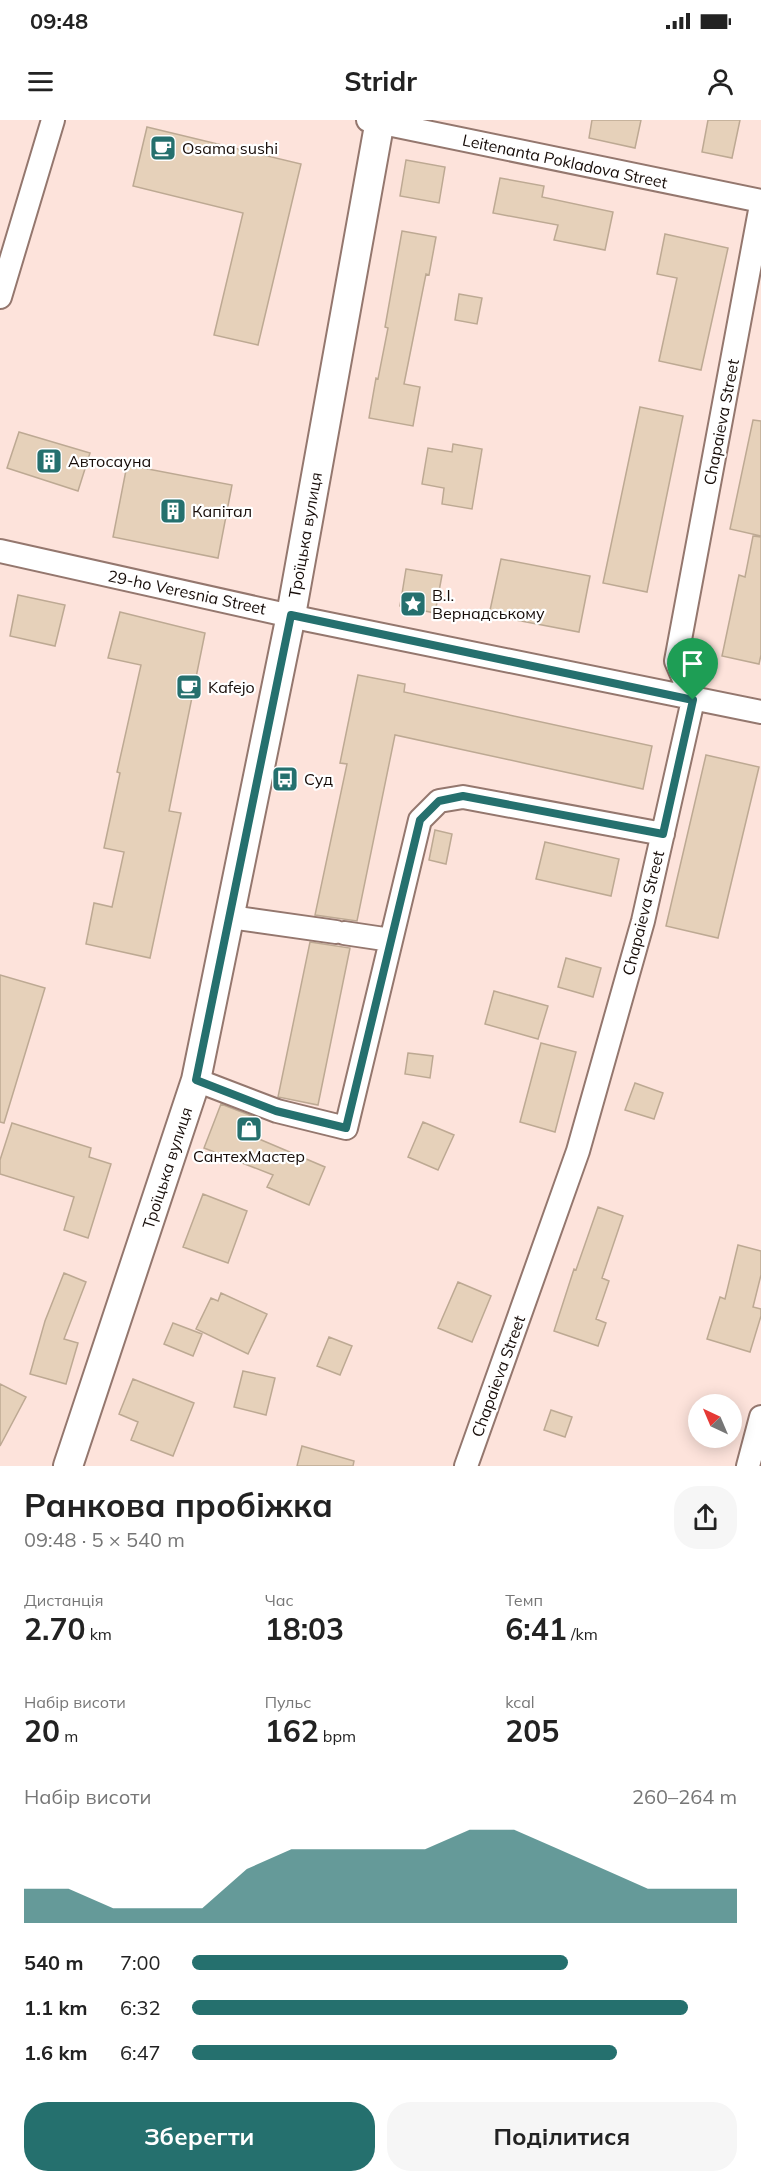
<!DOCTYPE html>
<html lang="uk">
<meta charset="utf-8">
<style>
:root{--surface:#fff;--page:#f6f6f6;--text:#222;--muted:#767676;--accent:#25706e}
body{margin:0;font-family:Mulish,sans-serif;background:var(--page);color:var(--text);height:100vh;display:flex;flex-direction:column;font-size:22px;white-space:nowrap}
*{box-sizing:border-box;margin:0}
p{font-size:20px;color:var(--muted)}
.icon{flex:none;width:33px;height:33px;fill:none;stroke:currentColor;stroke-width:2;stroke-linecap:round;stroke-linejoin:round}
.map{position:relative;height:1346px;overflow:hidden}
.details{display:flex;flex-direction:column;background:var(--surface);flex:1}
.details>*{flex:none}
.needle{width:39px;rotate:316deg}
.buttons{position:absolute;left:688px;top:1274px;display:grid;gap:12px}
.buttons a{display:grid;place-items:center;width:54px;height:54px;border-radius:50%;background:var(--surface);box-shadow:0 3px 15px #0003;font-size:30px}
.pin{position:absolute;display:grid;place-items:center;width:51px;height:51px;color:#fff;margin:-62px -26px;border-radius:50% 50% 50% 0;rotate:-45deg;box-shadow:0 0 6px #0007}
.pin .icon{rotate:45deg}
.round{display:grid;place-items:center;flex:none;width:63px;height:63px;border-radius:24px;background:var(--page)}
.head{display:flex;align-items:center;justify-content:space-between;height:102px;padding:0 24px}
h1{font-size:33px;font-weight:700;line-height:45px}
.metrics{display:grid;grid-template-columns:repeat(3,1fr);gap:9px;height:102px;padding:6px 24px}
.metrics div{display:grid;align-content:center}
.metrics b{font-size:30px;font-weight:700}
.metrics small{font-size:16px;font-weight:400}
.metrics p{font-size:16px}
.chart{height:168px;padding:12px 24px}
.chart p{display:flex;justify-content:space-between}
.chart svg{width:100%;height:108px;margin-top:6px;fill:var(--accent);opacity:.7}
.button{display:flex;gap:12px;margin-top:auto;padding:12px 24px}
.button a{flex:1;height:69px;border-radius:24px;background:var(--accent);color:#fff;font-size:24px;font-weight:700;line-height:69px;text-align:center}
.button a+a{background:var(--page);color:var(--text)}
ul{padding:0 24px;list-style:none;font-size:20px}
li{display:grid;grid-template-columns:96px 72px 1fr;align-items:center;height:45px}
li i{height:15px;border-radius:8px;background:var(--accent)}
.status{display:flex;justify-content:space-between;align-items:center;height:42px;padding:0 30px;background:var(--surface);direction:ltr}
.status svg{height:16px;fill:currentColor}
header{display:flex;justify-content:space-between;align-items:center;height:78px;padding:0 24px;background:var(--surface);font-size:27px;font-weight:700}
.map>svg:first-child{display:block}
.building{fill:#e6d1ba;stroke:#bda993;stroke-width:1.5}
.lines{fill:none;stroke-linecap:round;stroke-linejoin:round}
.minor-casing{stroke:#94776e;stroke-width:26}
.major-casing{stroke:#94776e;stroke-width:32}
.minor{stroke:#fff;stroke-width:22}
.major{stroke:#fff;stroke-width:28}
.route-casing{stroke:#fff;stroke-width:12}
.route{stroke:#25706e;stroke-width:8}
.labels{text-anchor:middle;stroke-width:4.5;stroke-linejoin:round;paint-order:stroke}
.poi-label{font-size:16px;fill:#160c08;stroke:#fff;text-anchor:start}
.street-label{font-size:16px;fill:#160c08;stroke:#fff}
</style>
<div class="status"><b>09:48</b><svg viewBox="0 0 49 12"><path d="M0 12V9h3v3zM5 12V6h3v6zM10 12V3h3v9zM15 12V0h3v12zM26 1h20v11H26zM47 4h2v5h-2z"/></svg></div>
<header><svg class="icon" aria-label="menu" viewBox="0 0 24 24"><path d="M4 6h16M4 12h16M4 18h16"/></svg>Stridr<svg class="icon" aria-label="person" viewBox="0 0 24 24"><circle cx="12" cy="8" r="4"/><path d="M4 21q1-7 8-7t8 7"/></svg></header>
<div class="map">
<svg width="761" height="1346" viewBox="0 0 761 1346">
<rect width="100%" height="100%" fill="#fde3db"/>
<!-- building -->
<path class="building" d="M592 0H641L635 28 589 18Z
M708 0H740L732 38 702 32Z
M147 7 301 44 258 225 214 215 243 93 133 66Z
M406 40 445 47 439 83 400 76Z
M500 58 544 66 542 77 613 92 605 130 554 120 558 105 493 93Z
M402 111 436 117 429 155 426 154 404 264 420 267 413 306 369 298 376 258 378 259 388 208 385 207Z
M665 114 728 128 701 250 659 241 677 158 657 154Z
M459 174 482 178 477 204 455 200Z
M640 287 683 296 647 472 603 463Z
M753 300 761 301V416L730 409Z
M19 312 90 333 78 371 7 348Z
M453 324 482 329 472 389 442 384 444 368 422 364 428 328 452 332Z
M127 345 232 365 218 438 113 417Z
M753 416 761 417V535L759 544 722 536 739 455 745 457Z
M501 439 590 456 579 512 489 495Z
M406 449 442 455 435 493 400 486Z
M18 475 65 485 55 526 10 516Z
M120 492 205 513 169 691 181 693 150 838 86 824 94 783 112 787 124 732 104 728 120 653 117 652 141 545 108 538Z
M358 555 405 564 404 572 652 626 643 669 395 615 357 801 315 795 347 644 340 643Z
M706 635 759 647 718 818 666 806Z
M435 710 452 714 446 744 429 740Z
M545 722 619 739 611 776 536 759Z
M310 822 350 828 318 985 278 977Z
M566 838 601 848 593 877 558 867Z
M0 855 45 868 4 1003 0 1002Z
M494 871 548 886 538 919 485 904Z
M541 923 576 932 555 1012 520 1002Z
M408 933 433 936 430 958 405 954Z
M635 963 663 973 654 999 625 990Z
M221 984 252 996 245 1013 325 1047 309 1085 267 1067 273 1055 204 1028Z
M423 1002 454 1015 438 1050 408 1037Z
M12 1003 91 1028 89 1037 111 1044 88 1118 64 1110 74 1077 0 1054V1040Z
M203 1074 247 1091 228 1143 183 1127Z
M598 1087 623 1096 602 1158 609 1161 596 1199 606 1203 598 1226 554 1211 574 1149 576 1150Z
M738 1125 761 1131V1155L753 1187 761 1189V1196L750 1232 707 1219 720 1177 725 1179Z
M64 1153 86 1162 64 1219 78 1223 66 1264 30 1254 45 1201Z
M458 1162 491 1176 472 1222 438 1208Z
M221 1173 267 1194 248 1234 196 1209 211 1178 218 1181Z
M173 1203 202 1214 193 1236 164 1224Z
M329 1217 352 1226 340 1255 317 1246Z
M243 1251 275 1258 266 1295 234 1287Z
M133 1259 194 1283 173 1336 131 1320 138 1302 119 1294Z
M0 1264 26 1277 0 1326Z
M551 1290 572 1297 565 1317 544 1310Z
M302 1326 354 1341 353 1346H297Z"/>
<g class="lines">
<defs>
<path id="minor" d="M368 0 761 81
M0 177 53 0
M0 431 309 500 761 592
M230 797 336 812
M344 813 391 820
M196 960 277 991 346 1008 420 700 439 681 463 677 663 714
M466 1346 578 1031 643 801 693 580 676 541 761 85
M748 1346 761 1297"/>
<path id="major" d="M68 1346 196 960 291 495 380 0"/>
</defs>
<!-- minor casing -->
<use href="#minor" class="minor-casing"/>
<!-- major casing -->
<use href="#major" class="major-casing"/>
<!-- minor -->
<use href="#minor" class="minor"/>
<!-- major -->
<use href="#major" class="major"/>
</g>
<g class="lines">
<defs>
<path id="route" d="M291 495 693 580 663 714 463 676 439 681 420 700 346 1008 276 991 196 960Z"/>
</defs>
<!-- route casing -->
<use href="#route" class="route-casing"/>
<!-- route -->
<use href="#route" class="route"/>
</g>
<!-- icons -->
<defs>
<symbol id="cafe-square" viewBox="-11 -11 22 22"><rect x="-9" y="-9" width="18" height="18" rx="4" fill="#25706e" stroke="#fff"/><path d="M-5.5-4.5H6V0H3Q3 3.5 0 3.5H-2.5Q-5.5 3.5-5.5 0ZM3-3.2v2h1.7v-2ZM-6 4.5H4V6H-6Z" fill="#fff"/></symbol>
<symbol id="building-square" viewBox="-11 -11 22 22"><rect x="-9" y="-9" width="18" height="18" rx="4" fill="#25706e" stroke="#fff"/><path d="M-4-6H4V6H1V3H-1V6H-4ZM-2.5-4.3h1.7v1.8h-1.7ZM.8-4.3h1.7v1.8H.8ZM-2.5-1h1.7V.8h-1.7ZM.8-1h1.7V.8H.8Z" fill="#fff"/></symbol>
<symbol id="sight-square" viewBox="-11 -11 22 22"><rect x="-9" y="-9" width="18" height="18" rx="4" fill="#25706e" stroke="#fff"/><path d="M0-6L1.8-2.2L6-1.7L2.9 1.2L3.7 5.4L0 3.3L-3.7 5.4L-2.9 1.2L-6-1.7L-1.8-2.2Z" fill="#fff"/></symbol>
<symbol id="bus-square" viewBox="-11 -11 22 22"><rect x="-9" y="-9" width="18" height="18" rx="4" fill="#25706e" stroke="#fff"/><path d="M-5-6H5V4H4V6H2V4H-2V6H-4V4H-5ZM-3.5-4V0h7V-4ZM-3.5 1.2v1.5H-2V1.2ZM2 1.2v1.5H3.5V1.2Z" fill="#fff"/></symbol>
<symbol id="shop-square" viewBox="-11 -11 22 22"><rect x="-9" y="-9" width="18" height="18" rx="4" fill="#25706e" stroke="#fff"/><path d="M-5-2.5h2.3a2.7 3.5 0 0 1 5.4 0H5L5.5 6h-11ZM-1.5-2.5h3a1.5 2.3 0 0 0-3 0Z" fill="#fff"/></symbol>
</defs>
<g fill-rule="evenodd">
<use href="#cafe-square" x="148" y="13" width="30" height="30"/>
<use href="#building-square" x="34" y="326" width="30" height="30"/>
<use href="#building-square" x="158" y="376" width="30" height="30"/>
<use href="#sight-square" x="398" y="469" width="30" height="30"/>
<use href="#cafe-square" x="174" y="552" width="30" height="30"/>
<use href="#bus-square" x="270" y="644" width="30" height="30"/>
<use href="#shop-square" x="234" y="994" width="30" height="30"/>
</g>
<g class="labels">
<!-- poi labels -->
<g class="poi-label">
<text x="182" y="34">Osama sushi</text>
<text x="68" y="347">Автосауна</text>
<text x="192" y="397">Капітал</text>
<text x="432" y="481">В.І.<tspan x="432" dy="18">Вернадському</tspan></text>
<text x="208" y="573">Kafejo</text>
<text x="304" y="665">Суд</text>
<text x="249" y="1042" text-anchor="middle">СантехМастер</text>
</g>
<!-- street labels -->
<g class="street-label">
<text transform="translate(565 41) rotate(12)" y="6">Leitenanta Pokladova Street</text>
<text transform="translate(721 302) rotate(-79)" y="6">Chapaieva Street</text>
<text transform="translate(305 415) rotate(-80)" y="6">Троїцька вулиця</text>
<text transform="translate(187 472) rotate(12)" y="6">29-ho Veresnia Street</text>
<text transform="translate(643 793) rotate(-76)" y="6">Chapaieva Street</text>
<text transform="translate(167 1048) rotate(-72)" y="6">Троїцька вулиця</text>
<text transform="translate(498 1256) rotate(-70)" y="6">Chapaieva Street</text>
</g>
</g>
</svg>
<div class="buttons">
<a><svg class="needle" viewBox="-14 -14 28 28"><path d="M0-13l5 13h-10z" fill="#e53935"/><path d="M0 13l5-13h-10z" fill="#767676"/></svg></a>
</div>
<div class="pin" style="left:693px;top:580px;background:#1e9e55"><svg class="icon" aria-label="arrive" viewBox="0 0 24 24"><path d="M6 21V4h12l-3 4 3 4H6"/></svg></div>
</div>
<section class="details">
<div class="head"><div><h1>Ранкова пробіжка</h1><p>09:48 · 5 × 540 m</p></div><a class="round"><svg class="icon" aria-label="share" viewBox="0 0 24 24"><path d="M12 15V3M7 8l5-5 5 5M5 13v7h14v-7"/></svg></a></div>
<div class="metrics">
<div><p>Дистанція</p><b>2.70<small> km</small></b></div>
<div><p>Час</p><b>18:03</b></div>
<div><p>Темп</p><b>6:41<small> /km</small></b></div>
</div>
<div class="metrics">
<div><p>Набір висоти</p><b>20<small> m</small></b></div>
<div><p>Пульс</p><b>162<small> bpm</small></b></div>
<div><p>kcal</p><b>205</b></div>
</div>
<div class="chart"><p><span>Набір висоти</span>260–264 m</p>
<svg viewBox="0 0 160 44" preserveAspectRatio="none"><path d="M0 44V30L10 30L20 38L30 38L40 38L50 22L60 14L70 14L80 14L90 14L100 6L110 6L120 14L130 22L140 30L150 30L160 30V44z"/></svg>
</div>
<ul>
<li><b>540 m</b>7:00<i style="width:69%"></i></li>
<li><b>1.1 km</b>6:32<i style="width:91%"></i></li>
<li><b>1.6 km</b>6:47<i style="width:78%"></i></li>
</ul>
<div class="button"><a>Зберегти</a><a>Поділитися</a></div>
</section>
